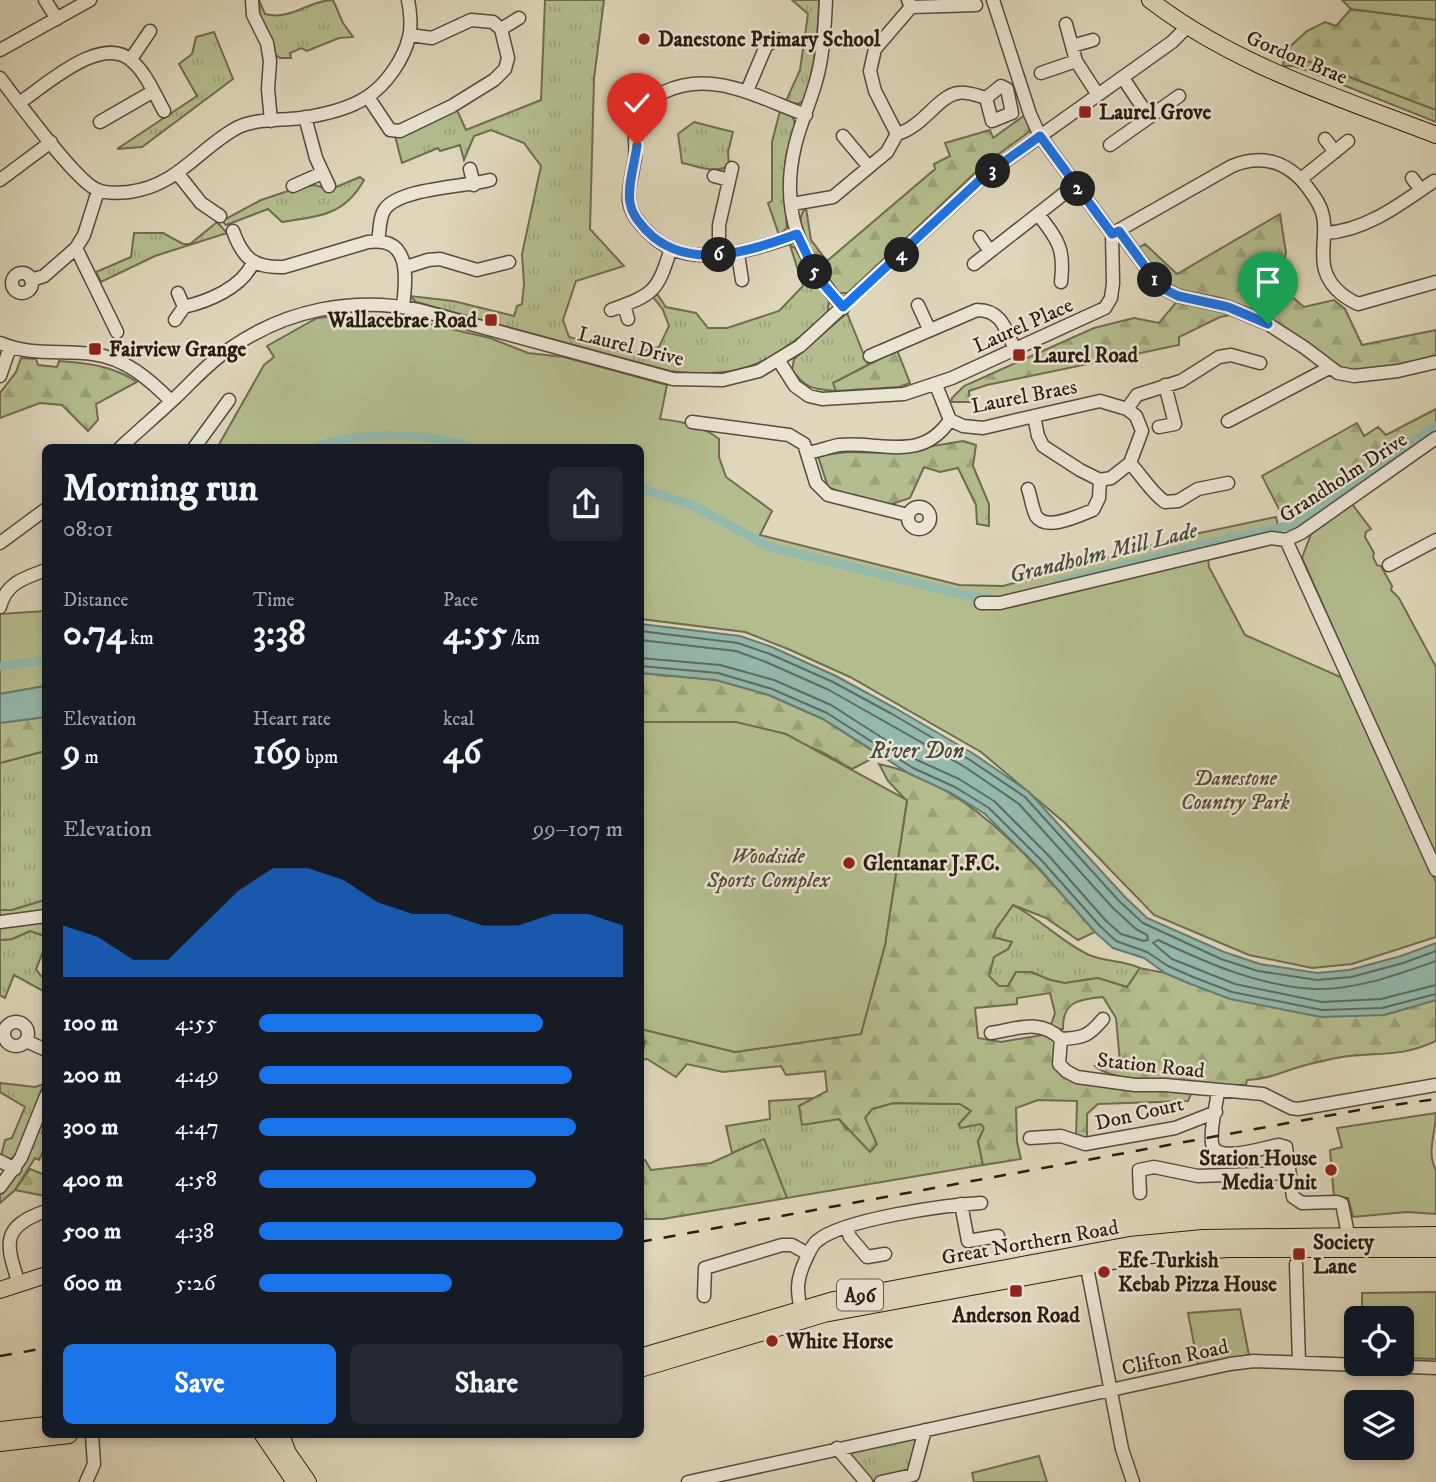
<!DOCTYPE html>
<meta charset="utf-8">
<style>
:root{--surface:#171b24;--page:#242831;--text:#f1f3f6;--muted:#9ea1a6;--accent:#1a73e8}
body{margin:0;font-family:"IM FELL DW Pica",serif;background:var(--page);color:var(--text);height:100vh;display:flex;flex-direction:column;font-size:26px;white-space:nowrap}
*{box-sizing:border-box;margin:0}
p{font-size:23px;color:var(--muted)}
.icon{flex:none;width:38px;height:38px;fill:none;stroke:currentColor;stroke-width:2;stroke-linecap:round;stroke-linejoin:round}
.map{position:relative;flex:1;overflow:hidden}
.details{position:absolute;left:42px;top:444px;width:602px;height:994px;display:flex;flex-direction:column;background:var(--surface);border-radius:10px;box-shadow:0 4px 10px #0003}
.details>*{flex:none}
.controls{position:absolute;left:1344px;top:1306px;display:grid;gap:14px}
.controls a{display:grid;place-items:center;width:70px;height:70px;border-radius:10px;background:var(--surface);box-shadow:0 4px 10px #0003;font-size:35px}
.pin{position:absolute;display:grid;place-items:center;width:60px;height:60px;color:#fff;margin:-72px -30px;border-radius:50% 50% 50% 0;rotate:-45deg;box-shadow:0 0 7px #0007}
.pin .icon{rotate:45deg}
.km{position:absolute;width:35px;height:35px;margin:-18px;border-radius:50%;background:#222;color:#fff;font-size:19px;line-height:35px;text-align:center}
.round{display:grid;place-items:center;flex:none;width:74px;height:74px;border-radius:10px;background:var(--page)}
.summary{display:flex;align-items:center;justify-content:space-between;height:119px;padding:0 21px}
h1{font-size:38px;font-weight:700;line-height:52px}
.figures{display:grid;grid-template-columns:repeat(3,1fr);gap:10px;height:119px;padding:7px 21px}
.figures div{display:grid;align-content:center}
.figures b{font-size:35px;font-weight:700}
.figures small{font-size:19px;font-weight:400}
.figures p{font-size:19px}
.chart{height:196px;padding:14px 21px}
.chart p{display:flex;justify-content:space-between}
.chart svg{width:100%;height:126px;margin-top:7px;fill:var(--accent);opacity:.7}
.action{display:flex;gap:14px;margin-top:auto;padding:14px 21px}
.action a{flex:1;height:80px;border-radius:10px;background:var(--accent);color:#fff;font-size:28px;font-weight:700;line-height:80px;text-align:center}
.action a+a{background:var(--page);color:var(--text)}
ul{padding:0 21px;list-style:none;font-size:23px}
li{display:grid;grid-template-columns:112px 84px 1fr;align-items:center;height:52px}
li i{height:18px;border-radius:9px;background:var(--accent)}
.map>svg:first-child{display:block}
.grass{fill:url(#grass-tufts);stroke:#706c50;stroke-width:2}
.forest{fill:url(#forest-firs);stroke:#706c50;stroke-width:2}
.green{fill:#b4bd8e;stroke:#706c50;stroke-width:2}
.water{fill:#93b9ad;stroke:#697a6f;stroke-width:2}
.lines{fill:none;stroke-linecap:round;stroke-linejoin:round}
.shore{stroke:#5f6a5f;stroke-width:2}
.canal{stroke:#93b9ad;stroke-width:9}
.minor-casing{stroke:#584a3c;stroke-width:15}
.major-casing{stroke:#2b1c11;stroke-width:18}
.minor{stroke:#eae4d3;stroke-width:12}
.major{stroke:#dfd6bb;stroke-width:16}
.rail{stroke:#2b1c11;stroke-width:2.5;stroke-dasharray:12 12;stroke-linecap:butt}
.route-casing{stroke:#fff;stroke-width:14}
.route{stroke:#1a73e8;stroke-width:9}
.poi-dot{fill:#8f2418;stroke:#eae4d3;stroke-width:2.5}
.labels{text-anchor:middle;stroke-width:5;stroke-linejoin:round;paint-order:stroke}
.shield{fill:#eae4d3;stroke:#64584b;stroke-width:2}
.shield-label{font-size:19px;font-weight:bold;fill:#2b1c11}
.poi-label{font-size:21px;font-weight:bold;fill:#2b1c11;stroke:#eae4d3;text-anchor:start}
.street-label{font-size:21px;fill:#2b1c11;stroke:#eae4d3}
.park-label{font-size:21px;font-style:italic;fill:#544c36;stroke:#eae4d3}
.water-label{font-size:23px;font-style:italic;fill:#4a4b40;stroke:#eae4d3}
</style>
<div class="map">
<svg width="1436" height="1482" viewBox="0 0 1436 1482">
<defs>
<pattern id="grass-tufts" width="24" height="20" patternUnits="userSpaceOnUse" patternTransform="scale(1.75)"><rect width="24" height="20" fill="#b4bd8e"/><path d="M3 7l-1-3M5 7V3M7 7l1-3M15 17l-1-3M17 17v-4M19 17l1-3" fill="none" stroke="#9ba279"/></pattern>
<pattern id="forest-firs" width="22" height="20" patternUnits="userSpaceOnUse" patternTransform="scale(1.75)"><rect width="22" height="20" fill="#b4bd8e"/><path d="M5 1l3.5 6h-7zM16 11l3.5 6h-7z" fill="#9ba279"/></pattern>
</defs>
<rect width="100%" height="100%" fill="#dfd6bb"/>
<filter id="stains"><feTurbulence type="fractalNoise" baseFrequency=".00286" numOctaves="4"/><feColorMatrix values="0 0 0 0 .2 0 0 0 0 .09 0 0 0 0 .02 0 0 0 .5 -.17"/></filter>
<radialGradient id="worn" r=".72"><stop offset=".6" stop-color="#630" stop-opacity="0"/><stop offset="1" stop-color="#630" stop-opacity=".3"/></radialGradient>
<!-- grass -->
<path class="grass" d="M257 0H259L265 14C291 21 309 0 333 0L343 23 353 37 339 38 307 51 301 48 290 53 291 58H280L273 53 255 11Z
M545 0H604L594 79 590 229 624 266 576 281 563 320 569 337 630 354 659 347 669 326 663 310 653 297 657 294 666 307 696 313 708 328H727L779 311 803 286 790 245 796 249 809 276 829 300 828 312C774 362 744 380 670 371L416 302 410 296 453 301 514 316 517 306 522 304 524 284 522 254 541 166 524 143 491 130 474 136 464 160 460 145 440 151 438 148 402 163 395 136 457 110 466 130 541 100Z
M792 0H819C818 35 815 67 804 100L798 104 786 101 800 70 808 14Z
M214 32 233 79 142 147 117 149 197 96 179 64 192 54 196 37Z
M1284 52 1436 110V122L1303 69 1293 66H1283Z
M780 111 790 114 794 120 795 126 786 156 784 186 787 228 779 235 768 203 772 201V142Z
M694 122 733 132 728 152 729 166C713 174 698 166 682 163L678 134Z
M360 177 364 180C344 216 319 216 282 222L268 209 226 225 222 221 261 200 297 188 315 185 329 190Z
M217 222 227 233 155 256 101 282 96 272 131 257 134 233H163L183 244H190Z
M847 313 868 365 834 383 836 391C813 389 806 389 792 370L794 359Z
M45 751V900L12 910H0V763Z
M1013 905C1040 919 1061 941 1087 954 1103 962 1123 960 1140 968L1127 987 1097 978 1065 983 1050 980 1031 972H1016L1008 986H999L988 976 994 957 1008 949 1011 943 993 938 996 929Z
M30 931 45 936V947L36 969 41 976 45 978V992L14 975 5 998 0 995V940L12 939Z
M0 1083 35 1087 44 1084 41 1091 42 1093 17 1156 7 1160 1 1156 5 1140 12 1138 25 1107 0 1092Z
M814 1098 799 1106 839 1119 847 1130 865 1118 872 1109 893 1103 960 1104 971 1111 959 1124H981L985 1128 978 1141 983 1165 787 1198 764 1139 732 1153 726 1126 770 1119 769 1101Z
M45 1106V1125L42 1133 45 1134V1147L39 1160 35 1158 15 1190 0 1203V1193Z
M925 1430 916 1470 881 1482H866L837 1448Z"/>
<!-- forest -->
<path class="forest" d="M1351 9 1436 20V110L1284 52 1307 31 1325 22 1336 26Z
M1025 115 1033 129 981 167 848 293H838C826 277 786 225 806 208L811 240 827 261 935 169 934 164 950 156 945 143 990 130 993 138Z
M1280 214 1286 253 1277 284 1304 307 1334 300 1345 309 1362 345 1436 330V357L1393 366 1351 371 1338 367 1297 335 1259 312 1221 298 1181 290 1165 282 1138 248 1145 244 1177 274Z
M1178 300 1235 314 1220 317 1179 337V345L987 385 969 391 970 402H951L952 398 964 386 1094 328 1134 318 1159 323Z
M897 350 910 383 899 387 836 391 833 383Z
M21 358 36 359 38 365 57 367 59 361C88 363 113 366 137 382L96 404 98 420 88 431 62 405 40 403 0 418V393L16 372Z
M1436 409V424L1295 521 1286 523 1262 476 1357 423 1364 436 1378 427 1386 435Z
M963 441 976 445 973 466 989 504V526L977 524 976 505 958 468 940 472 924 467 910 498 889 505 847 495 828 487 818 456 847 452 891 453Z
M640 673 716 680 769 695 823 719 879 755 852 769 820 751 736 722H641Z
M45 717V751L0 763V723Z
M879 764C971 784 1035 864 1095 932L1078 940 1046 918 1013 905 996 929 993 937 1012 942 1008 949 994 957 989 976 999 986H1008L1016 972H1031L1050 980 1065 983 1098 978 1127 987 1140 968 1165 973 1191 984 1384 1015 1436 1000V1041C1399 1059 1373 1051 1336 1058 1324 1061 1311 1063 1299 1067 1282 1072 1266 1080 1247 1080L1246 1085C1235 1084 1225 1087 1213 1087 1191 1087 1110 1081 1095 1066L1120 1062 1116 1018 1103 997C1080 999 1062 1001 1063 1029H1057L1051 1025 1055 1013 1050 993 1017 998V1004L975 1008 978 1038 1001 1042 1048 1034 1058 1044 1057 1071 1192 1092 1188 1101 1098 1104 1087 1114V1139L1076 1137 1077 1101 1038 1100 1016 1108 1017 1142 1021 1159 983 1165 978 1141 984 1128 981 1124 960 1128 959 1124 971 1111 960 1104 893 1103 872 1109 865 1118 877 1144 870 1152 839 1119 802 1125 799 1106 827 1091 825 1071 786 1075 781 1066 723 1072 687 1064 676 1077 647 1059 641 1060 645 1042 641 1039V1029L735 1052 861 1033 885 945 907 801 888 781Z
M45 900V936L30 931 12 939 0 940V910H12Z
M764 1139 787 1198 663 1219H641V1161L645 1160 651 1170 711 1163Z
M30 1169 45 1175V1196L15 1190Z"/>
<!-- green -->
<path class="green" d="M1342 0H1436V20L1351 9Z
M341 316 399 317 490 338 528 353 564 357 667 385 660 419C681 421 703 426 719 439V457L726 477 772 511 760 535 959 585 1003 586 1186 536 1276 517 1282 542 1208 560 1209 567 1245 635 1345 679 1436 882V937L1352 964 1312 968 1249 955 1154 915 1065 823 981 752 850 677 788 649 745 632 641 619 640 448H217L264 365 274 357 267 346 317 318Z
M1352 504 1371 529 1366 532 1365 537 1374 553 1373 557 1377 565 1381 566 1392 586 1391 590 1399 598 1436 667V859L1302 558 1311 534Z
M45 611V686L0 694V614Z
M641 722H736L786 734 907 800 885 945 861 1034 735 1052 641 1029Z
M1436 1113C1436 1131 1426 1154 1436 1170V1214L1407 1212 1353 1217 1348 1198 1334 1197 1330 1150 1342 1147 1337 1128Z
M1436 1292V1359L1402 1358V1318H1362V1293Z
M1240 1309 1249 1355 1198 1365 1188 1313Z
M1039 1456 1047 1482H974L972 1473Z"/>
<!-- water -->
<path class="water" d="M641 624 740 636 772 647 836 676 895 708 974 754 1029 792 1124 896 1147 918 1224 952 1260 964 1317 973 1349 970 1401 956 1436 943V1000L1384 1015 1321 1017 1230 999 1191 984 1165 973 1144 958 1113 948 1095 932 1038 867 985 814 951 793 910 774 823 719 769 695 716 680 641 673Z
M45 686V717L0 723V694Z"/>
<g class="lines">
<!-- shore -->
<path class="shore" d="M640 631 738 643 770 654 833 682 892 714 970 760 1025 797 1119 901 1143 923 1221 959 1258 971 1317 980 1351 977 1403 963 1436 951
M640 640 736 651 766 662 829 690 965 767 1019 804 1113 908 1136 929 1147 935 1148 940 1144 941 1121 934 1106 921 1049 856 994 801 959 779 917 760 831 705 774 680 720 665 640 658
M640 666 718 673 772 689 827 713 913 768 955 787 989 808 1043 862 1100 926 1116 941 1147 952 1168 966 1193 977 1232 992 1322 1010 1382 1008 1436 994
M1436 961C1399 974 1356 990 1316 989 1261 987 1207 963 1158 940L1153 943 1172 959 1235 984 1322 1002 1381 999 1436 985"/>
<!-- canal -->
<path class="canal" d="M313 448C346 431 441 432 473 448
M640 488 692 505 770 547 973 597 990 598
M1058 583 1198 546 1296 524 1436 426
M0 666 46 660"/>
<defs>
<path id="minor" d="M45 0 57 19
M252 0 253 15 267 43 270 61 268 89 271 121
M826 0C825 23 824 47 819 69 814 95 801 120 795 146 779 213 801 257 843 308
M911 7 976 5
M1066 24 1076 61 1098 95
M501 29 519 18
M1072 46 1093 40
M0 50 90 0
M131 59 150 31
M1041 73 1076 61
M0 78C16 99 78 184 98 190 107 194 119 193 129 192 176 186 196 152 233 130 252 118 279 121 301 118 322 115 349 109 367 97 386 85 404 59 409 37 412 26 410 11 408 0
M1123 78 1149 117
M1001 86 1007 89 1012 113 992 121 986 98Z
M747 91 766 46 777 39
M368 97 390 130 400 131 452 106 494 80 505 69 508 58 501 29 493 22 471 20 432 38 410 35
M19 103C46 85 102 33 132 61 146 73 155 95 164 111
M305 117 316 158 329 186
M100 122 152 92
M897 134 875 91 870 71 875 49 911 7 908 0
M843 136 869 167
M1325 139 1335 152
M1110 145 1179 96
M470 169 474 185
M178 174 201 203 220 216
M714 176 729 180
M1412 178 1421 190
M1301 179 1348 141
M0 180 51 142
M293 186 322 173
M792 204 833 197 887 152 897 134C923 127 938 96 958 93 967 91 978 96 986 98
M1038 214C1058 240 1065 248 1061 282
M233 231C243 259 254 268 284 267L368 242C412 236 406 279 403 307
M1119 231 1160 287 1178 296 1228 307 1268 324 1305 348 1338 373 1354 376 1398 371 1436 362
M1325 233C1366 231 1402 203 1434 181
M1112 234 1232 166C1262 154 1288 161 1308 188 1314 196 1321 205 1323 216 1327 234 1320 253 1325 270 1330 287 1343 297 1358 304L1436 282
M797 235C752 250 686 274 647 231 639 223 630 213 629 200 628 187 633 171 635 158 637 144 631 122 638 110 643 102 655 95 664 92 713 69 759 98 806 115
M980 237 990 251
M378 241C380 231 379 217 385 209 400 188 464 187 490 180
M76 248 117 332
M738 254 742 280
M719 255V225L732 168
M974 264 1075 185
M406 267 428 260 440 259 477 270 509 262
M12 283a10 10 0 1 1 20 0a10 10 0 1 1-20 0Z
M31 280 44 276 76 248 84 235 98 191
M178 293 184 307
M624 305 628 319
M918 305 929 329
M611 310C654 294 657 293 671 248
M175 320 184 307C209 301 241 288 253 263
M0 343C30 356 61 350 93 354 125 358 149 379 171 401
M870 356 977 310C1002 310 1006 330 1015 350
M779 361 795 386 809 396 822 399 904 394 952 378 1105 308 1111 298 1113 283 1112 234 1040 136 1030 114 993 0
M0 376 10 347
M936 385 950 420
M1127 409 1137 395 1181 381 1219 357 1231 355 1260 363
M950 420 963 426 983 428 1034 416 1100 401 1127 409 1136 416 1142 431 1130 463 1111 478 1100 480 1080 470 1043 446 1038 436 1034 416
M1228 421 1329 368
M692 422 789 435 804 444 816 483 828 495 908 515
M1159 427 1175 424 1165 385
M120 448C138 431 157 415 175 398 193 381 210 361 231 348 286 310 353 296 419 310L673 379 723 380 759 371 800 346 983 177 1172 42 1187 27
M194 448 229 400
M807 453C818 451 829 447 839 445 882 441 921 463 950 420
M1130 463C1142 476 1151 492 1165 502L1178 501 1198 489 1228 483
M1028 489C1031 497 1032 508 1036 516 1046 532 1080 515 1093 510L1099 498 1100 480
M908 518a11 11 0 1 1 22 0a11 11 0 1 1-22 0Z
M1286 540 1436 870
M0 543 46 509
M1389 565 1436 540
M981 603H1000L1271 538 1286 540 1301 533 1436 438
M0 607C6 583 24 578 46 570
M0 922 46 916
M4 1034a12 12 0 1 1 24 0a12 12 0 1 1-24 0Z
M991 1033C1017 1029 1040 1018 1061 1039L1059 1064 1066 1071 1077 1077 1135 1085H1165L1263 1094 1291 1108 1298 1109 1436 1085
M1061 1039C1083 1038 1089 1036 1103 1019
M26 1041 46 1050
M1218 1092C1216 1107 1210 1127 1212 1143 1214 1165 1265 1147 1279 1145L1286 1147 1293 1197 1302 1203 1337 1202 1342 1204 1347 1229V1245
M1030 1138 1061 1136 1085 1144 1175 1128 1216 1112
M0 1161 15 1169
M0 1187 21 1158 46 1096
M1140 1193 1139 1170 1154 1167 1198 1176 1289 1173
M961 1204 968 1241 998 1236
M847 1228 850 1237 867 1257 885 1254
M1085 1257 1122 1449 1133 1482
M1296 1264 1299 1363
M19 1284C6 1244 0 1227 46 1211
M704 1296 705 1268 782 1245H792L808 1254
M802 1316C797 1292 795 1282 806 1259 809 1252 812 1245 817 1241 843 1219 946 1205 981 1203
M837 1448 866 1482
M86 1482 94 1464 92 1435
M688 1482 1230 1364 1254 1361 1436 1368
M881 1482 913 1475 925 1430"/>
<path id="major" d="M1150 0C1234 65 1338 97 1436 135
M0 1290 46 1275
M640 1357 834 1300 1130 1245 1203 1238 1436 1235
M640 1369 824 1314 1140 1256 1228 1249H1436
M0 1430 46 1425
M263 1435 295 1482
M281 1435 288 1453 308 1482
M0 1443 69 1435"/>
</defs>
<!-- minor casing -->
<use href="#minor" class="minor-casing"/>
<!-- major casing -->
<use href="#major" class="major-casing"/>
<!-- minor -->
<use href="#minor" class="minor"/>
<!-- major -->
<use href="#major" class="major"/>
<!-- rail -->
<path class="rail" d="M640 1242 1359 1110 1436 1099
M0 1356 46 1348"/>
</g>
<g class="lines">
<defs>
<path id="route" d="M637 145C635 163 627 186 630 203 632 215 639 222 646 230 686 273 751 251 797 234L818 278 843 307 983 177 1040 136 1112 234 1119 231 1160 287 1178 296 1228 307 1268 324"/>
</defs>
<!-- route casing -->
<use href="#route" class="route-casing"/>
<!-- route -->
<use href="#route" class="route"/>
</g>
<!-- markers -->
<g class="poi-dot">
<circle cx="644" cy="39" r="7"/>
<rect x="1078" y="105" width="14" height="14" rx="3.5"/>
<rect x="484" y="313" width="14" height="14" rx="3.5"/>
<rect x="88" y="342" width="14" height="14" rx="3.5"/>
<rect x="1012" y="348" width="14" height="14" rx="3.5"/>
<circle cx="849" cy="863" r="7"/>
<circle cx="1331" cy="1170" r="7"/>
<rect x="1292" y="1247" width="14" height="14" rx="3.5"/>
<circle cx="1104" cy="1272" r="7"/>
<rect x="1009" y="1284" width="14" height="14" rx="3.5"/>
<circle cx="772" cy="1341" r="7"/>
</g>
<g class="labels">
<!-- shield labels -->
<rect class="shield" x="837" y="1279.5" width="46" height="31" rx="5"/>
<g class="shield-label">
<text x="860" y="1302">A96</text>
</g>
<!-- poi labels -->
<g class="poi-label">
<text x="658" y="46">Danestone Primary School</text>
<text x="1099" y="119">Laurel Grove</text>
<text x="477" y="327" text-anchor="end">Wallacebrae Road</text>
<text x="109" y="356">Fairview Grange</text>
<text x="1033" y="362">Laurel Road</text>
<text x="863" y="870">Glentanar J.F.C.</text>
<text x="1317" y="1165" text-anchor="end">Station House<tspan x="1317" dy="24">Media Unit</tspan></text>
<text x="1313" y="1249">Society<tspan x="1313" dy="24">Lane</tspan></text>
<text x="1118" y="1267">Efe Turkish<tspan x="1118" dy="24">Kebab Pizza House</tspan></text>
<text x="1016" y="1322" text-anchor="middle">Anderson Road</text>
<text x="786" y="1348">White Horse</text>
</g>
<!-- street labels -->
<g class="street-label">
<text transform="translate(1297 57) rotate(23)" y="7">Gordon Brae</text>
<text transform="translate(1023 325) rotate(-24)" y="7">Laurel Place</text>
<text transform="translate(631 346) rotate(14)" y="7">Laurel Drive</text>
<text transform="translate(1024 396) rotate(-11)" y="7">Laurel Braes</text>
<text transform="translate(1343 477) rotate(-33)" y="7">Grandholm Drive</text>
<text transform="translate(1151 1065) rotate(6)" y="7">Station Road</text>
<text transform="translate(1139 1113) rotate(-13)" y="7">Don Court</text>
<text transform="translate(1030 1242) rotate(-10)" y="7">Great Northern Road</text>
<text transform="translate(1175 1357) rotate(-12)" y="7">Clifton Road</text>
</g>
<!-- park labels -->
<g class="park-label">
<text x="1235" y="785">Danestone<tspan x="1235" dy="24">Country Park</tspan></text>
<text x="768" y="863">Woodside<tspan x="768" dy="24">Sports Complex</tspan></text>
</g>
<!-- water labels -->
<g class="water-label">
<text transform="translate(1103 552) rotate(-14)" y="8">Grandholm Mill Lade</text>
<text x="917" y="758">River Don</text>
</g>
</g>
<rect width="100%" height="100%" filter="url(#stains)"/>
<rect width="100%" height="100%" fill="url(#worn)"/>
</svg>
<div class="controls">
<a><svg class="icon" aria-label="locate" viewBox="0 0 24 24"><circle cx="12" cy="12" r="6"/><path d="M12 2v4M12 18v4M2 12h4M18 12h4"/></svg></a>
<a><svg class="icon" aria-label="layers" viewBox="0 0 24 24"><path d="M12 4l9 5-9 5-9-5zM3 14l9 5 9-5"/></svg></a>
</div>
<div class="pin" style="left:1268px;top:324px;background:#1e9e55"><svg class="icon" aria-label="arrive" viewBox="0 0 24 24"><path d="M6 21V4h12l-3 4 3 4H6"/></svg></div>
<div class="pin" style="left:637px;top:145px;background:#d93025"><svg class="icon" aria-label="check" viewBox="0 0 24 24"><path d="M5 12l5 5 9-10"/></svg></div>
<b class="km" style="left:1155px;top:280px">1</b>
<b class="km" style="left:1078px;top:189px">2</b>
<b class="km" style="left:993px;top:171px">3</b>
<b class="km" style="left:902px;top:255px">4</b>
<b class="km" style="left:815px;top:272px">5</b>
<b class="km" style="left:719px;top:255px">6</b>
<section class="details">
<div class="summary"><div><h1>Morning run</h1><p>08:01</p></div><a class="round"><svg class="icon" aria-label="share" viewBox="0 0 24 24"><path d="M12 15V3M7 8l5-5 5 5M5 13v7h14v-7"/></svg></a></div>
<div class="figures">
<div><p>Distance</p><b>0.74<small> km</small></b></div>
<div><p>Time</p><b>3:38</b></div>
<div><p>Pace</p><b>4:55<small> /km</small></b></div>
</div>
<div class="figures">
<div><p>Elevation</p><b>9<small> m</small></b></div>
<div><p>Heart rate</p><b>169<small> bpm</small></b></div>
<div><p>kcal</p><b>46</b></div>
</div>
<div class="chart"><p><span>Elevation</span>99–107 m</p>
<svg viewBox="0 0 160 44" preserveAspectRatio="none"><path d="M0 44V26L10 30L20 38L30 38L40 26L50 14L60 6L70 6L80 10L90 18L100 22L110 22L120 26L130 26L140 22L150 22L160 26V44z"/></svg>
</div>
<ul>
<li><b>100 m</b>4:55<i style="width:78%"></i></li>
<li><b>200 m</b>4:49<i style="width:86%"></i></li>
<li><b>300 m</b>4:47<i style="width:87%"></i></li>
<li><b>400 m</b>4:58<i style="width:76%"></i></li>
<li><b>500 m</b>4:38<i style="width:100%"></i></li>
<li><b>600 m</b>5:26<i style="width:53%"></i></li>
</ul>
<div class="action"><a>Save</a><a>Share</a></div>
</section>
</div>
